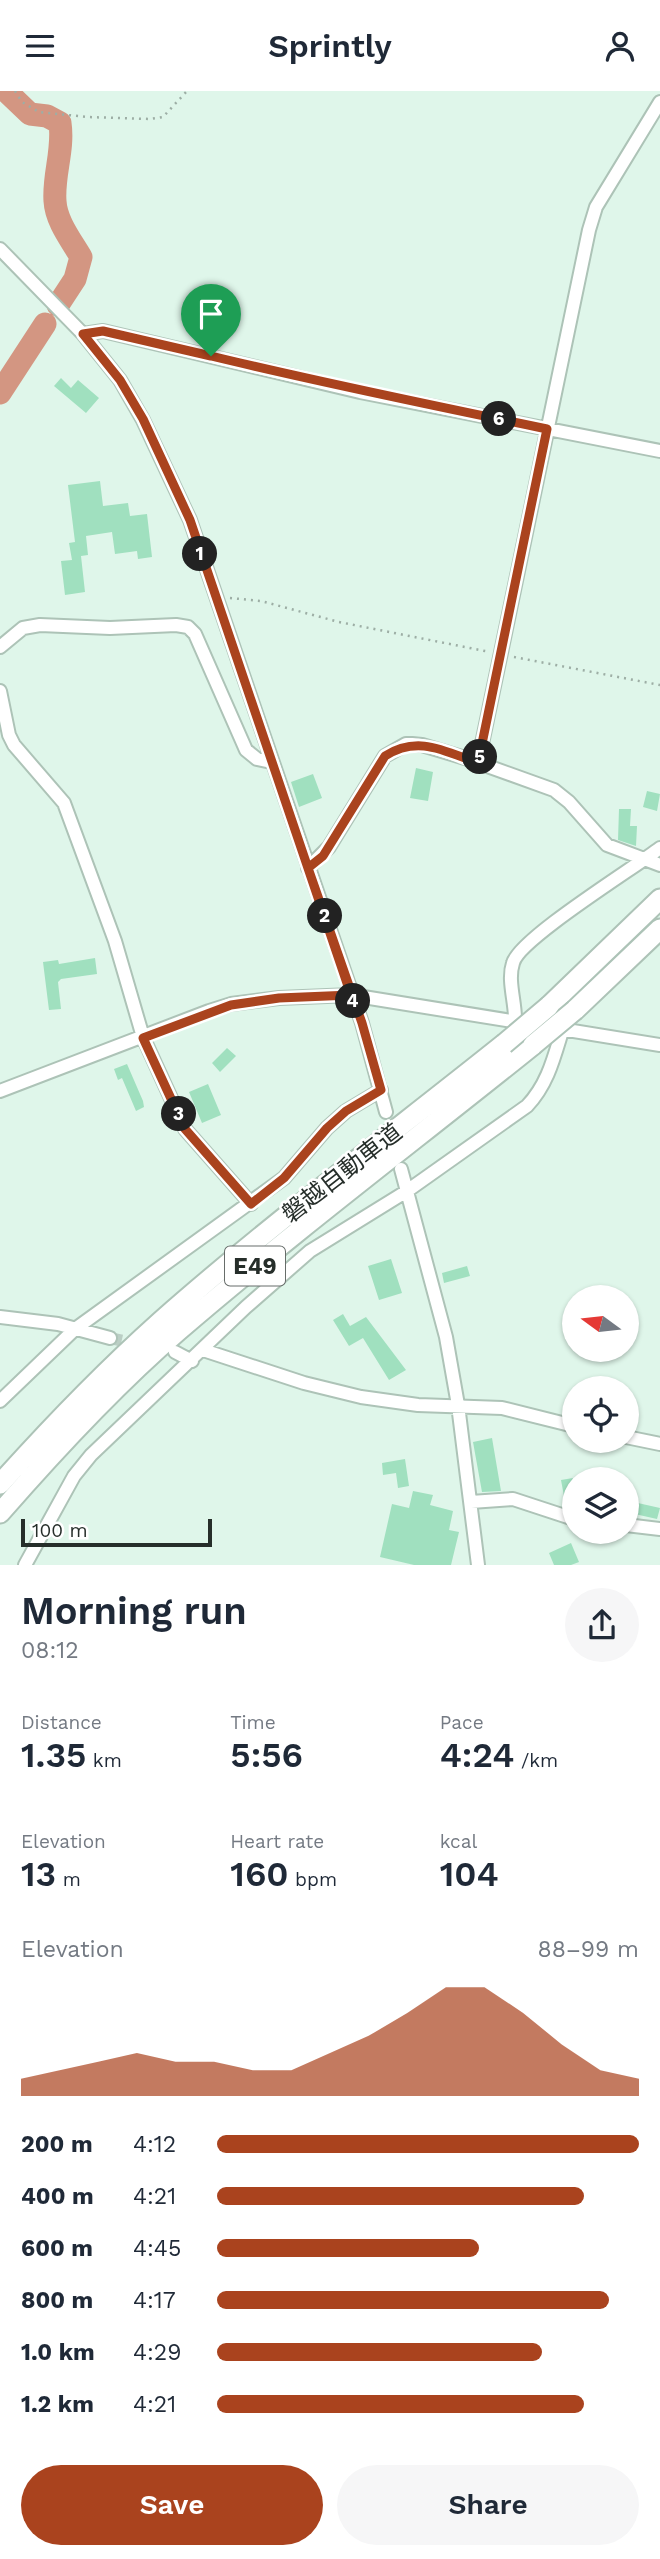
<!DOCTYPE html>
<meta charset="utf-8">
<style>
:root{--surface:#fff;--page:#f6f6f7;--text:#1f2937;--muted:#747a83;--accent:#aa431e}
body{margin:0;font-family:"Work Sans","Noto Sans JP",sans-serif;background:var(--page);color:var(--text);height:100vh;display:flex;flex-direction:column;font-size:26px;white-space:nowrap}
*{box-sizing:border-box;margin:0}
p{font-size:23px;color:var(--muted)}
.icon{flex:none;width:38px;height:38px;fill:none;stroke:currentColor;stroke-width:2;stroke-linecap:round;stroke-linejoin:round}
.map{position:relative;height:1474px;overflow:hidden}
.drawer{display:flex;flex-direction:column;background:var(--surface);flex:1}
.drawer>*{flex:none}
.needle{width:46px;rotate:285deg}
.fabs{position:absolute;left:562px;top:1194px;display:grid;gap:14px}
.fabs a{display:grid;place-items:center;width:77px;height:77px;border-radius:50%;background:var(--surface);box-shadow:0 2px 5px #0004;font-size:35px}
.scale{position:absolute;left:21px;bottom:18px;width:191px;box-sizing:border-box;padding-left:7px;border:4px solid #262e2a;border-top:0;font-size:19px;line-height:24px;white-space:nowrap;color:#262e2a;-webkit-text-stroke:5px #fff;paint-order:stroke}
.pin{position:absolute;display:grid;place-items:center;width:60px;height:60px;color:#fff;margin:-72px -30px;border-radius:50% 50% 50% 0;rotate:-45deg;box-shadow:0 0 7px #0007}
.pin .icon{rotate:45deg}
.km{position:absolute;width:35px;height:35px;margin:-18px;border-radius:50%;background:#222;color:#fff;font-size:19px;line-height:35px;text-align:center}
.round{display:grid;place-items:center;flex:none;width:74px;height:74px;border-radius:37px;background:var(--page)}
.summary{display:flex;align-items:center;justify-content:space-between;height:119px;padding:0 21px}
h1{font-size:38px;font-weight:600;line-height:52px}
.figures{display:grid;grid-template-columns:repeat(3,1fr);gap:10px;height:119px;padding:7px 21px}
.figures div{display:grid;align-content:center}
.figures b{font-size:35px;font-weight:600}
.figures small{font-size:19px;font-weight:400}
.figures p{font-size:19px}
.chart{height:196px;padding:14px 21px}
.chart p{display:flex;justify-content:space-between}
.chart svg{width:100%;height:126px;margin-top:7px;fill:var(--accent);opacity:.7}
.primary-button{display:flex;gap:14px;margin-top:auto;padding:14px 21px}
.primary-button a{flex:1;height:80px;border-radius:42px;background:var(--accent);color:#fff;font-size:28px;font-weight:600;line-height:80px;text-align:center}
.primary-button a+a{background:var(--page);color:var(--text)}
ul{padding:0 21px;list-style:none;font-size:23px}
li{display:grid;grid-template-columns:112px 84px 1fr;align-items:center;height:52px}
li i{height:18px;border-radius:9px;background:var(--accent)}
header{display:flex;justify-content:space-between;align-items:center;height:91px;padding:0 21px;background:var(--surface);font-size:32px;font-weight:600}
.map>svg:first-child{display:block}
.lines{fill:none;stroke-linecap:round;stroke-linejoin:round}
.river{stroke:#d39682;stroke-width:23}
.building{fill:#a0e0bf}
.minor-tunnel{stroke:#bacec4;stroke-width:12;stroke-dasharray:12 6;stroke-linecap:butt}
.minor-casing{stroke:#adc3b7;stroke-width:16}
.highway-casing{stroke:#adc3b7;stroke-width:23}
.path{stroke:#9daea5;stroke-width:2.5;stroke-dasharray:2 5;stroke-linecap:butt}
.minor{stroke:#fff;stroke-width:12}
.highway{stroke:#fff;stroke-width:19}
.highway-bridge-casing{stroke:#adc3b7;stroke-width:23;stroke-linecap:butt}
.highway-bridge{stroke:#fff;stroke-width:19}
.route-casing{stroke:#fff;stroke-width:14}
.route{stroke:#aa431e;stroke-width:9}
.labels{text-anchor:middle;stroke-width:5;stroke-linejoin:round;paint-order:stroke}
.shield{fill:#fff;stroke:#676d6a;stroke-width:2}
.shield-label{font-size:23px;font-weight:bold;fill:#262e2a}
.street-label{font-size:24px;fill:#262e2a;stroke:#fff}
</style>
<header><svg class="icon" aria-label="menu" viewBox="0 0 24 24"><path d="M4 6h16M4 12h16M4 18h16"/></svg>Sprintly<svg class="icon" aria-label="person" viewBox="0 0 24 24"><circle cx="12" cy="8" r="4"/><path d="M4 21q1-7 8-7t8 7"/></svg></header>
<div class="map">
<svg width="660" height="1474" viewBox="0 0 660 1474">
<rect width="100%" height="100%" fill="#dff6ea"/>
<g class="lines">
<!-- river -->
<path class="river" d="M6 0 30 23 47 25 60 32C64 59 53 84 55 110 56 130 71 149 81 166L75 188 58 214
M0 302 45 233"/>
</g>
<!-- building -->
<path class="building" d="M61 287 71 297 78 289 99 307 86 322 54 295Z
M100 390 103 415 128 412 130 425 147 423 152 466 138 468 137 460 115 463 112 441 86 445 88 464 81 465 85 501 65 504 61 470 72 469 69 452 75 451 68 394Z
M416 677 433 681 428 710 410 707Z
M313 683 322 707 299 716 291 691Z
M647 700 660 703 657 720 643 716Z
M619 718H631L630 735H637L636 755 618 749Z
M95 867 97 883 61 888 58 891 61 918 49 919 43 871 58 869 59 873Z
M227 957 236 965 220 981 212 972Z
M127 973 143 1010 144 1016 136 1020 122 987 118 989 114 978Z
M208 993 221 1024 202 1032 189 1001Z
M391 1168 402 1202 379 1209 368 1175Z
M467 1175 470 1185 444 1192 442 1182Z
M343 1223 350 1235 366 1226 406 1279 389 1289 363 1247 349 1255 333 1229Z
M492 1347 501 1400 482 1401 473 1351Z
M405 1368 409 1395 398 1397 396 1382 383 1384 382 1372Z
M573 1387 574 1392V1419L566 1416 561 1389Z
M413 1400 433 1404 430 1414 453 1420 449 1439 459 1441 451 1474H414L380 1466 392 1413 409 1417Z
M629 1410 660 1417 657 1428 626 1421Z
M571 1452 579 1471 571 1474H554L549 1462Z"/>
<g class="lines">
<!-- minor-tunnel -->
<path class="minor-tunnel" d="M110 1247 141 1254"/>
<defs>
<path id="minor" d="M0 158 83 243 120 289 143 329 190 429 362 932 386 1021
M83 243 103 240 360 301 660 360
M0 556 23 537 40 534 110 537 176 534 188 536 195 543 246 659 257 668 271 671
M0 600 9 644 14 654 64 712 115 850 143 946 185 1038 251 1113
M478 672 589 139 596 116 660 11
M308 777 329 756 385 665 406 653H412L422 654 465 667 554 699 569 711 607 754 660 774
M515 931C516 912 507 890 513 872 519 848 634 777 660 757
M0 1000 209 920 231 913 279 907 351 904 660 954
M401 1078 446 1246 458 1314 478 1474
M0 1226 58 1233 110 1247
M203 1259 304 1292 361 1306 418 1314 502 1317 574 1335
M175 1261 192 1270
M0 1310 75 1238 284 1087 327 1037 346 1020 381 999
M626 1346 660 1353
M471 1411 513 1408 574 1428
M626 1434 660 1438
M25 1474 74 1385 91 1364 246 1216 310 1160 407 1100 527 1015C548 993 554 966 563 937"/>
<path id="highway" d="M549 915 660 808
M575 919 660 838
M0 1393C51 1336 104 1281 161 1230 271 1133 389 1045 504 953
M0 1422C55 1359 114 1295 178 1240 293 1141 415 1049 533 954"/>
</defs>
<!-- minor casing -->
<use href="#minor" class="minor-casing"/>
<!-- highway casing -->
<use href="#highway" class="highway-casing"/>
<!-- path -->
<path class="path" d="M15 0 22 11 39 21 87 26 150 28 163 26 187 0
M230 507 261 510 339 531 490 561
M514 566 660 594"/>
<!-- minor -->
<use href="#minor" class="minor"/>
<!-- highway -->
<use href="#highway" class="highway"/>
<defs>
<path id="highway-bridge" d="M504 953 549 915
M533 954 575 919"/>
</defs>
<!-- highway-bridge casing -->
<use href="#highway-bridge" class="highway-bridge-casing"/>
<!-- highway-bridge -->
<use href="#highway-bridge" class="highway-bridge"/>
</g>
<g class="lines">
<defs>
<path id="route" d="M211 265 103 240 83 243 120 289 143 328 190 429 351 904 279 907 231 914 143 947 185 1038 251 1113 284 1087 327 1037 346 1020 381 999 362 932 308 777 323 765 385 665C418 644 444 660 478 672L547 338C435 315 323 292 211 265"/>
</defs>
<!-- route casing -->
<use href="#route" class="route-casing"/>
<!-- route -->
<use href="#route" class="route"/>
</g>
<g class="labels">
<!-- shield labels -->
<rect class="shield" x="225" y="1155.5" width="60" height="39" rx="5"/>
<g class="shield-label">
<text x="255" y="1183">E49</text>
</g>
<!-- street labels -->
<g class="street-label">
<text transform="translate(342 1082) rotate(-38)" y="8">磐越自動車道</text>
</g>
</g>
</svg>
<div class="fabs">
<a><svg class="needle" viewBox="-14 -14 28 28"><path d="M0-13l5 13h-10z" fill="#e53935"/><path d="M0 13l5-13h-10z" fill="#747a83"/></svg></a>
<a><svg class="icon" aria-label="locate" viewBox="0 0 24 24"><circle cx="12" cy="12" r="6"/><path d="M12 2v4M12 18v4M2 12h4M18 12h4"/></svg></a>
<a><svg class="icon" aria-label="layers" viewBox="0 0 24 24"><path d="M12 4l9 5-9 5-9-5zM3 14l9 5 9-5"/></svg></a>
</div>
<div class="scale">100 m</div>
<div class="pin" style="left:211px;top:265px;background:#1e9e55"><svg class="icon" aria-label="arrive" viewBox="0 0 24 24"><path d="M6 21V4h12l-3 4 3 4H6"/></svg></div>
<b class="km" style="left:200px;top:463px">1</b>
<b class="km" style="left:325px;top:825px">2</b>
<b class="km" style="left:179px;top:1023px">3</b>
<b class="km" style="left:353px;top:910px">4</b>
<b class="km" style="left:480px;top:666px">5</b>
<b class="km" style="left:499px;top:328px">6</b>
</div>
<section class="drawer">
<div class="summary"><div><h1>Morning run</h1><p>08:12</p></div><a class="round"><svg class="icon" aria-label="share" viewBox="0 0 24 24"><path d="M12 15V3M7 8l5-5 5 5M5 13v7h14v-7"/></svg></a></div>
<div class="figures">
<div><p>Distance</p><b>1.35<small> km</small></b></div>
<div><p>Time</p><b>5:56</b></div>
<div><p>Pace</p><b>4:24<small> /km</small></b></div>
</div>
<div class="figures">
<div><p>Elevation</p><b>13<small> m</small></b></div>
<div><p>Heart rate</p><b>160<small> bpm</small></b></div>
<div><p>kcal</p><b>104</b></div>
</div>
<div class="chart"><p><span>Elevation</span>88–99 m</p>
<svg viewBox="0 0 160 44" preserveAspectRatio="none"><path d="M0 44V38L10 35L20 32L30 29L40 32L50 32L60 35L70 35L80 29L90 23L100 15L110 6L120 6L130 15L140 26L150 35L160 38V44z"/></svg>
</div>
<ul>
<li><b>200 m</b>4:12<i style="width:100%"></i></li>
<li><b>400 m</b>4:21<i style="width:87%"></i></li>
<li><b>600 m</b>4:45<i style="width:62%"></i></li>
<li><b>800 m</b>4:17<i style="width:93%"></i></li>
<li><b>1.0 km</b>4:29<i style="width:77%"></i></li>
<li><b>1.2 km</b>4:21<i style="width:87%"></i></li>
</ul>
<div class="primary-button"><a>Save</a><a>Share</a></div>
</section>
